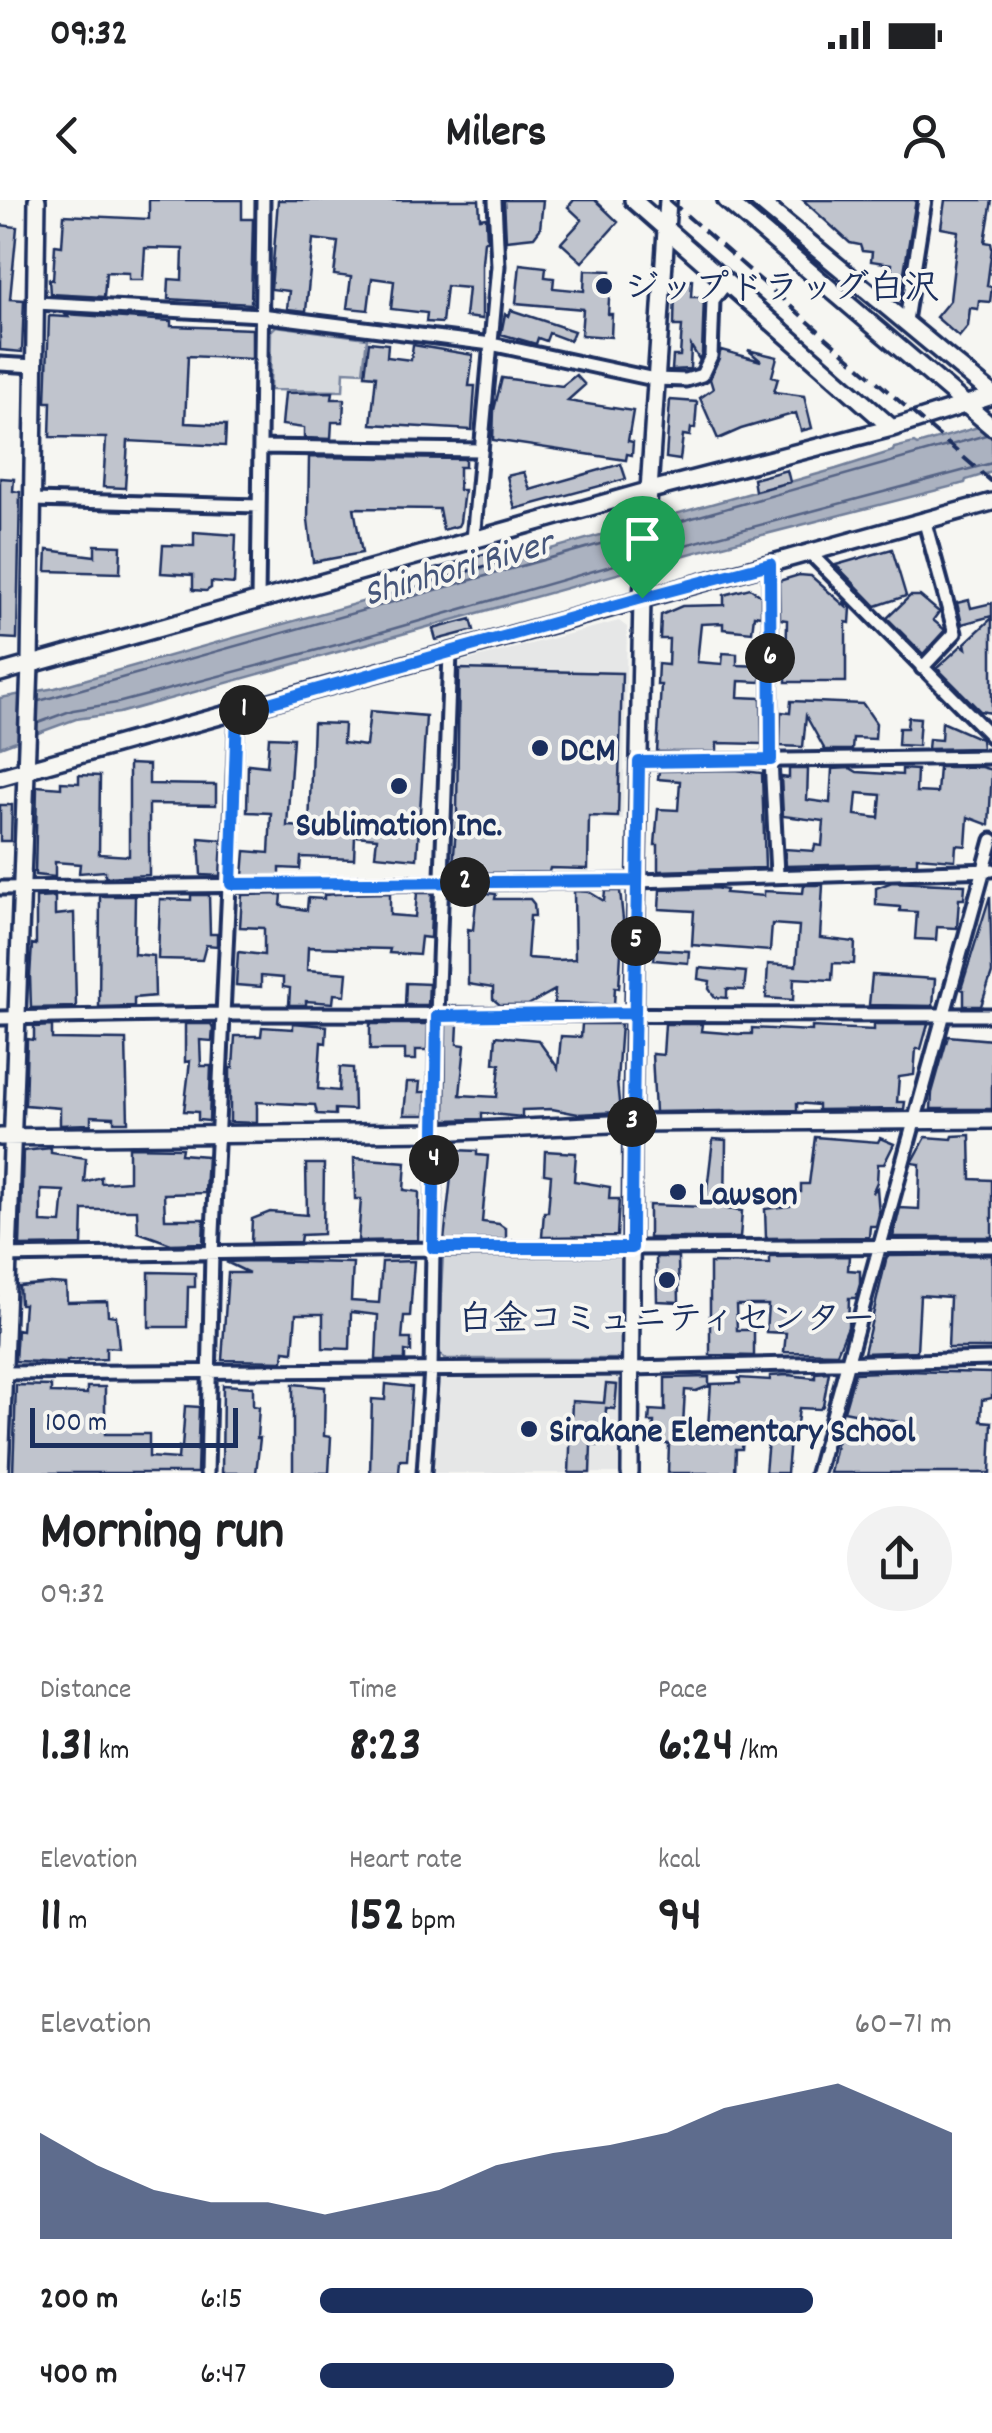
<!DOCTYPE html>
<meta charset="utf-8">
<style>
:root{--surface:#fff;--page:#f2f2f2;--text:#202124;--muted:#757577;--accent:#1b2f5e}
body{margin:0;font-family:Dekko,"Klee One",sans-serif;background:var(--page);color:var(--text);height:100vh;display:flex;flex-direction:column;font-size:38px;white-space:nowrap}
*{box-sizing:border-box;margin:0}
p{font-size:32px;color:var(--muted)}
.icon{flex:none;width:55px;height:55px;fill:none;stroke:currentColor;stroke-width:2;stroke-linecap:round;stroke-linejoin:round}
.map{position:relative;height:1273px;overflow:hidden}
.panel{display:flex;flex-direction:column;background:var(--surface);flex:1}
.panel>*{flex:none}
.scale{position:absolute;left:30px;bottom:25px;width:208px;box-sizing:border-box;padding-left:10px;border:5px solid #1b2f5e;border-top:0;font-size:28px;line-height:35px;white-space:nowrap;color:#1b2f5e;-webkit-text-stroke:8px #f6f6f2;paint-order:stroke}
.pin{position:absolute;display:grid;place-items:center;width:85px;height:85px;color:#fff;margin:-102px -42px;border-radius:50% 50% 50% 0;rotate:-45deg;box-shadow:0 0 10px #0007}
.pin .icon{rotate:45deg}
.km{position:absolute;width:50px;height:50px;margin:-25px;border-radius:50%;background:#222;color:#fff;font-size:28px;line-height:50px;text-align:center}
.round{display:grid;place-items:center;flex:none;width:105px;height:105px;border-radius:52px;background:var(--page)}
.summary{display:flex;align-items:center;justify-content:space-between;height:170px;padding:0 40px}
h1{font-size:55px;font-weight:700;line-height:75px}
.figures{display:grid;grid-template-columns:repeat(3,1fr);gap:15px;height:170px;padding:10px 40px}
.figures div{display:grid;align-content:center}
.figures b{font-size:50px;font-weight:700}
.figures small{font-size:28px;font-weight:400}
.figures p{font-size:28px}
.chart{height:280px;padding:20px 40px}
.chart p{display:flex;justify-content:space-between}
.chart svg{width:100%;height:180px;margin-top:10px;fill:var(--accent);opacity:.7}
ul{padding:0 40px;list-style:none;font-size:32px}
li{display:grid;grid-template-columns:160px 120px 1fr;align-items:center;height:75px}
li i{height:25px;border-radius:12px;background:var(--accent)}
.status{display:flex;justify-content:space-between;align-items:center;height:70px;padding:0 50px;background:var(--surface);direction:ltr}
.status svg{height:28px;fill:currentColor}
header{display:flex;justify-content:space-between;align-items:center;height:130px;padding:0 40px;background:var(--surface);font-size:45px;font-weight:700}
.map>svg:first-child{display:block}
.built{fill:#e6e7e7}
.green{fill:#d6d9dd;stroke:#78849e;stroke-width:2.5}
.water{fill:#abb2c0;stroke:#717e99;stroke-width:2.5}
.lines{fill:none;stroke-linecap:round;stroke-linejoin:round}
.shore{stroke:#556385;stroke-width:2.5}
.building{fill:#c0c4cd;stroke:#1b2f5e;stroke-width:2.5;fill-rule:evenodd}
.street-casing{stroke:#1b2f5e;stroke-width:19}
.secondary-casing{stroke:#1b2f5e;stroke-width:22}
.street{stroke:#f6f6f2;stroke-width:11}
.secondary{stroke:#f6f6f2;stroke-width:15}
.rail{stroke:#1b2f5e;stroke-width:4;stroke-dasharray:15 8;stroke-linecap:butt}
.route-casing{stroke:#fff;stroke-width:20}
.route{stroke:#1a73e8;stroke-width:12}
.poi-dot{fill:#1b2f5e;stroke:#f6f6f2;stroke-width:4}
.labels{text-anchor:middle;stroke-width:8;stroke-linejoin:round;paint-order:stroke}
.poi-label{font-size:35px;font-weight:bold;fill:#1b2f5e;stroke:#f6f6f2;text-anchor:start}
.water-label{font-size:38px;font-style:italic;fill:#46567b;stroke:#f6f6f2}
</style>
<div class="status"><b>09:32</b><svg viewBox="0 0 49 12"><path d="M0 12V9h3v3zM5 12V6h3v6zM10 12V3h3v9zM15 12V0h3v12zM26 1h20v11H26zM47 4h2v5h-2z"/></svg></div>
<header><svg class="icon" aria-label="back" viewBox="0 0 24 24"><path d="M15 5l-7 7 7 7"/></svg>Milers<svg class="icon" aria-label="person" viewBox="0 0 24 24"><circle cx="12" cy="8" r="4"/><path d="M4 21q1-7 8-7t8 7"/></svg></header>
<div class="map">
<svg width="992" height="1273" viewBox="0 0 992 1273">
<rect width="100%" height="100%" fill="#f6f6f2"/>
<filter id="ink" filterUnits="userSpaceOnUse"><feTurbulence type="fractalNoise" baseFrequency=".01" numOctaves="2"/><feDisplacementMap in="SourceGraphic" scale="20" xChannelSelector="R" yChannelSelector="G"/><feConvolveMatrix kernelMatrix="1 2 1 2 8 2 1 2 1" color-interpolation-filters="sRGB"/></filter>
<g filter="url(#ink)">
<!-- built -->
<path class="built" d="M619 421 627 427 623 620 452 617 457 470 461 462Z
M619 1175 623 1181V1273H433L437 1184 444 1177Z"/>
<!-- green -->
<path class="green" d="M276 126 367 138 363 172 344 171 343 191 270 190 271 131Z
M624 1051 625 1154 620 1159H444L438 1150 443 1055Z"/>
<!-- water -->
<path class="water" d="M992 223V272L966 280 965 283 696 352 119 513 76 519 0 547V498L55 488 836 269 893 251 894 248 914 243 917 245Z"/>
<g class="lines">
<!-- shore -->
<path class="shore" d="M657 328 986 235
M655 353 992 263
M39 501 636 334
M38 523 73 510 117 503 340 444 635 359"/>
</g>
<!-- building -->
<path class="building" d="M149 0H242V19H253L251 104 168 99 169 79 182 80 183 49 145 48 143 80H129V73L106 72 104 97 50 94 49 79 53 80 55 45 62 46 64 15 149 19Z
M278 0H479L480 18 486 17 487 41H484L482 63V119L465 117 468 88 446 86 442 123 426 122 427 113 391 109 394 81 372 78 368 110 347 108 351 77 334 75 338 42 313 39 306 111 287 109 289 91 271 89Z
M504 0H543L540 29 534 37 506 40Z
M574 0H595L618 22 582 62 561 43 582 20 568 7Z
M803 0H916L903 78 891 76 892 64 871 61 872 52 862 51 860 45 850 43Z
M945 0H992L985 42 991 43 992 48 987 86 992 87 990 102 979 101 978 109 970 108 968 126 959 137 936 117 950 100 958 31 941 28Z
M0 25 17 27 10 99 24 100 22 152 0 150Z
M520 64 546 67 545 77 554 78 553 88 584 91 585 70 611 71 608 114H612L611 137 581 135 583 109 516 103Z
M692 80 691 97H704L702 154 699 159 691 146 690 169 672 170 673 156H680L682 126H674L675 85Z
M511 110 574 131 570 141 549 133 546 141 538 138 536 144 501 134 505 114 509 116Z
M65 114 171 121V126L252 129V159L188 156 185 223 226 225 225 246 128 241 125 288 103 287 106 238 50 237 51 202H46L49 116 68 117Z
M369 142 388 144 387 157 411 160 413 145 473 155 469 186H475L472 230 371 224 376 176 365 175Z
M721 150 761 161 748 150 777 157 772 176 778 178 774 192 804 196 812 228 801 231 796 213 741 229 718 239 700 198 713 189 710 179Z
M576 175 585 185 567 201 633 211 628 241 633 242 632 255 627 254 626 260 493 240 494 210 502 178 562 186Z
M333 192 332 199H344L343 222H332L331 239 304 238V228L282 225 285 193Z
M670 200 697 202 695 228H691L690 236 683 235 680 260 666 258Z
M309 257 465 259V267H459V290H464L460 322 458 326 443 330 439 309 354 308 362 353 313 362 308 320Z
M621 264 626 279 515 309 507 276 524 272 530 290Z
M787 270 790 282 755 291 753 279Z
M0 278 14 279 13 291 20 292 17 439 0 438Z
M194 332 236 335 234 384 211 382V388L206 391 193 390V375L161 373 163 345 194 346Z
M95 345 121 346 120 373 46 371 47 350 95 356Z
M892 349 906 396 876 406 836 365Z
M496 350 498 362 428 383 425 372Z
M799 375 811 376 846 407 844 401 851 408 850 423 846 422V482H786L787 420 780 419 779 381Z
M750 388 761 396V416L754 415 752 432 723 429V423L701 424 697 462 722 464 723 453 737 454V465L761 466V482L739 481 738 497 761 498 762 544 717 543V552H657L661 485H657L658 464 668 465 669 439H660L661 415 682 406 724 405V395Z
M910 396H920L939 412 933 420 945 430 923 454 887 418Z
M969 400 971 408 992 403V416L962 424 957 403Z
M992 418V513L980 511 937 468 962 445 966 448 965 443Z
M471 419 474 430 436 440 433 429Z
M459 469 622 473 618 617 589 616 588 669 550 668 549 672 479 673 453 668 457 613Z
M791 501 863 504 876 523 875 539 853 538 852 550H825L806 516 803 547 780 546 781 512 790 513Z
M370 511 426 516 417 659 375 655 377 638 355 636 354 659 301 657 300 669 280 668V676H243L245 651 269 653 271 613 247 612 248 564 267 566 269 537 293 538 287 626 309 627 313 523 344 524 343 543 366 546Z
M908 517 920 518 918 546 898 545 899 528H907Z
M942 522 981 539 982 548 928 549 929 539 941 540Z
M129 564 149 565V584L216 585V605L149 604V675L105 677V671L79 673 80 664 55 662V677L35 675 37 586 61 588V582L79 583V575L100 576 99 654 129 656Z
M939 567H981L992 570 989 625 968 617 966 646 956 645 955 660 917 657V663L786 666 785 649 814 651 815 645 822 646 824 621 783 616 781 577 789 578V569H808L807 600 830 603 832 569 850 568 857 572 902 575V569L917 570 916 592 937 593ZM857 593 881 595 879 618 855 615Z
M735 570 762 573 765 668 658 671V645H655L658 609 678 610 680 581 658 579 659 571Z
M0 605H12L11 641H0Z
M199 638 222 640 220 676 201 675Z
M892 682 965 685 964 699H959L957 728 937 727 936 740 915 739 917 712 900 711V707L876 705V688Z
M804 685H823L820 738 855 742 854 764 833 763 832 780 794 778 793 800 766 798 768 764 796 766 799 726 772 724 770 751 692 745 694 711 659 709 660 690 715 688 726 690 725 693 764 696V691L803 693Z
M574 691 589 692 604 701 605 691H620L623 719 619 788 615 787 614 805 554 803 555 790 528 805H500L493 799V788L468 784V729L473 730 477 692 496 694 495 699H530L534 704 535 716H530L527 758 557 760 575 759Z
M390 693V715L415 717 417 693H432L430 738 421 737 419 755 389 753 390 749 308 747 307 770 347 773 345 795 334 794 333 803 306 801V805H289L290 788 283 787V778L261 776V787L236 785 238 752 264 755V728L240 727 242 695 282 694 281 706 307 710 308 698 324 699V695L336 694Z
M191 695H209L210 734H217V746L206 745 202 760 158 759 160 699 191 700Z
M100 696H135L134 754 154 756 155 796 134 798V806L99 807Z
M990 696 992 773 981 806H964V790L961 789Z
M55 697V715L74 713 76 807 31 808 30 776 32 744 36 745V698Z
M655 749 689 751 688 763 654 760Z
M699 768 746 772 744 790 727 789V798L715 797 709 789 710 781 698 779Z
M872 775 935 779 933 806 869 805Z
M406 783 429 784 428 805H405Z
M293 823 327 826 326 843 321 842 318 889 339 891 340 867 353 868 354 910 335 909V915L317 914 315 905 257 902V923L230 922V868H233L235 836H261L262 827 293 829Z
M185 824H211L213 828 212 841 200 840 201 866H211L209 921 198 920V912L184 911 190 861 185 862Z
M370 824H428L427 850H416V860H405V850H370Z
M446 824H458L457 844 465 845 460 895 497 897 500 864 494 863 496 836 538 840 558 868 561 836 581 837 582 824H621L617 881 620 912 578 914 552 909 522 910V917L482 913V919L445 920Z
M665 824H702L701 831 738 834H752V828L812 831V827L874 830V824H928L921 849H916L914 875 899 877 897 902H905L904 909 818 910V905L797 903V910L655 912 652 854 663 855Z
M52 826V839L126 840 128 922H114V917L91 916V924L60 925V908L25 905 27 839 34 840V827Z
M948 836 992 840V909H931L932 893Z
M407 882H420L419 892H426V915H404Z
M970 935 971 979 992 980V1037H893L900 1008 919 1009 920 964 912 963 926 937 952 939 953 936Z
M815 937 878 942 880 938 894 944 884 964H878L877 982 872 993 877 988 879 1014 876 1026H870L869 1037 766 1038 765 1009 790 1006V992H801V984H809Z
M713 939 726 940 725 1009 742 1011 740 1038H649V1005L705 1007Z
M129 947 182 948 181 954 207 956 205 993 164 994 165 1019H204L203 1043 171 1044 138 1032 137 1010H83L82 1045 20 1046 23 951 51 948V953L86 958 84 982 101 977V983L129 981ZM41 990 64 991 61 1023 41 1022Z
M454 950 477 951V955L488 956 482 1022 499 1024 506 1029V1039L444 1040Z
M545 951 576 953 574 981 610 987 609 999H619L617 1036 542 1037 544 1012H548L551 975 544 974Z
M354 958 406 962 404 990 419 992 418 1040 358 1041 361 999H355Z
M306 964H324L323 1034 301 1035 300 1042 251 1043 252 1019 270 1012 307 1015Z
M992 1055V1148H948L950 1097 920 1095 917 1151 864 1153 887 1056Z
M849 1056 848 1070 860 1071V1084L856 1098H849L848 1127 837 1153 784 1152 786 1133 766 1132 768 1105H736L737 1130H754V1156L710 1155V1063L770 1064V1057Z
M656 1057H678L679 1102 657 1101Z
M251 1061 353 1063 351 1101 379 1103 382 1062 414 1061 410 1116H404L402 1139H411V1152L405 1151V1160H376L378 1115 351 1112 350 1149 323 1148V1114H296L293 1152 284 1151 283 1161 222 1160 228 1073H249L226 1062Z
M149 1072 195 1073V1087H188L187 1127H149Z
M51 1083 66 1084 67 1102 107 1101 108 1115 116 1116 119 1148 106 1147V1159L67 1161V1163L15 1161 17 1129 22 1130 24 1104H20L19 1086Z
M903 1171 992 1173V1198L982 1200 981 1221 992 1222 990 1273H830L839 1231 908 1236 909 1224 844 1211 855 1173Z
M829 1172 823 1206 820 1209 799 1208 795 1239H790L787 1273H765L768 1239 743 1238 742 1249H736L735 1273H668L669 1244 653 1243 654 1222H649L650 1210 665 1211V1178L709 1177V1186L696 1191 685 1190 683 1226 708 1227 711 1184 740 1183 739 1178 770 1180V1176L788 1175 815 1178V1173Z
M293 1184 325 1187 324 1236 331 1237 329 1273H293Z
M386 1184 412 1187 407 1260H400L399 1273H370L372 1199 385 1200Z
M606 1184 617 1185 615 1209 606 1208 604 1246 591 1245 590 1273H569L572 1201 604 1203Z
M16 1185 51 1186V1193L87 1194V1187H105V1234H149V1257L178 1259 179 1247 182 1248 185 1206 199 1207 197 1273H13Z
M223 1185 253 1187V1206L259 1207 257 1238H260L256 1273H222Z"/>
<g class="lines">
<defs>
<path id="street" d="M36 103 261 115 491 144 654 179 686 180 702 175 711 156 713 100 727 82
M906 121 925 0
M0 164 35 166
M260 247 481 250
M33 300 259 306
M473 340 498 66 495 0
M809 352 992 537
M770 364 771 560 777 674
M258 401 263 0
M922 468 955 433 924 319
M639 562 992 557
M0 688 637 681 992 670
M0 818 225 814 992 815
M0 1056 433 1049 992 1046
M0 1173 632 1168 992 1159
M207 1273 212 1054 237 512
M424 1273 431 1168 437 816 450 453
M817 1273 992 640"/>
<path id="secondary" d="M633 0 892 228
M726 0 992 227
M758 0 992 194
M0 473 647 291 892 228 992 196
M0 577 992 302
M0 937 435 932 632 923 992 920
M0 1273 30 465 37 0
M630 1273 632 923 642 398 668 0"/>
</defs>
<!-- street casing -->
<use href="#street" class="street-casing"/>
<!-- secondary casing -->
<use href="#secondary" class="secondary-casing"/>
<!-- street -->
<use href="#street" class="street"/>
<!-- secondary -->
<use href="#secondary" class="secondary"/>
<!-- rail -->
<path class="rail" d="M669 0 992 282"/>
</g>
</g>
<g class="lines" filter="url(#ink)">
<defs>
<path id="route" d="M642 398 237 512 231 684 637 681C635 803 632 925 632 1048H433L437 816 635 813 639 562 771 560 770 364 642 398"/>
</defs>
<!-- route casing -->
<use href="#route" class="route-casing"/>
<!-- route -->
<use href="#route" class="route"/>
</g>
<!-- markers -->
<g class="poi-dot">
<circle cx="604" cy="86" r="10"/>
<circle cx="540" cy="548" r="10"/>
<circle cx="399" cy="586" r="10"/>
<circle cx="678" cy="992" r="10"/>
<circle cx="667" cy="1080" r="10"/>
<circle cx="529" cy="1229" r="10"/>
</g>
<g class="labels">
<!-- poi labels -->
<g class="poi-label">
<text x="624" y="98">ジップドラッグ白沢</text>
<text x="560" y="560">DCM</text>
<text x="399" y="635" text-anchor="middle">Sublimation Inc.</text>
<text x="698" y="1004">Lawson</text>
<text x="667" y="1129" text-anchor="middle">白金コミュニティセンター</text>
<text x="549" y="1241">Sirakane Elementary School</text>
</g>
<!-- water labels -->
<g class="water-label">
<text transform="translate(457 366) rotate(-16)" y="13">Shinhori River</text>
</g>
</g>
</svg>
<div class="scale">100 m</div>
<div class="pin" style="left:642px;top:398px;background:#1e9e55"><svg class="icon" aria-label="arrive" viewBox="0 0 24 24"><path d="M6 21V4h12l-3 4 3 4H6"/></svg></div>
<b class="km" style="left:244px;top:510px">1</b>
<b class="km" style="left:465px;top:682px">2</b>
<b class="km" style="left:632px;top:922px">3</b>
<b class="km" style="left:434px;top:960px">4</b>
<b class="km" style="left:636px;top:741px">5</b>
<b class="km" style="left:770px;top:458px">6</b>
</div>
<section class="panel">
<div class="summary"><div><h1>Morning run</h1><p>09:32</p></div><a class="round"><svg class="icon" aria-label="share" viewBox="0 0 24 24"><path d="M12 15V3M7 8l5-5 5 5M5 13v7h14v-7"/></svg></a></div>
<div class="figures">
<div><p>Distance</p><b>1.31<small> km</small></b></div>
<div><p>Time</p><b>8:23</b></div>
<div><p>Pace</p><b>6:24<small> /km</small></b></div>
</div>
<div class="figures">
<div><p>Elevation</p><b>11<small> m</small></b></div>
<div><p>Heart rate</p><b>152<small> bpm</small></b></div>
<div><p>kcal</p><b>94</b></div>
</div>
<div class="chart"><p><span>Elevation</span>60–71 m</p>
<svg viewBox="0 0 160 44" preserveAspectRatio="none"><path d="M0 44V18L10 26L20 32L30 35L40 35L50 38L60 35L70 32L80 26L90 23L100 21L110 18L120 12L130 9L140 6L150 12L160 18V44z"/></svg>
</div>
<ul>
<li><b>200 m</b>6:15<i style="width:78%"></i></li>
<li><b>400 m</b>6:47<i style="width:56%"></i></li>
</ul>
</section>
